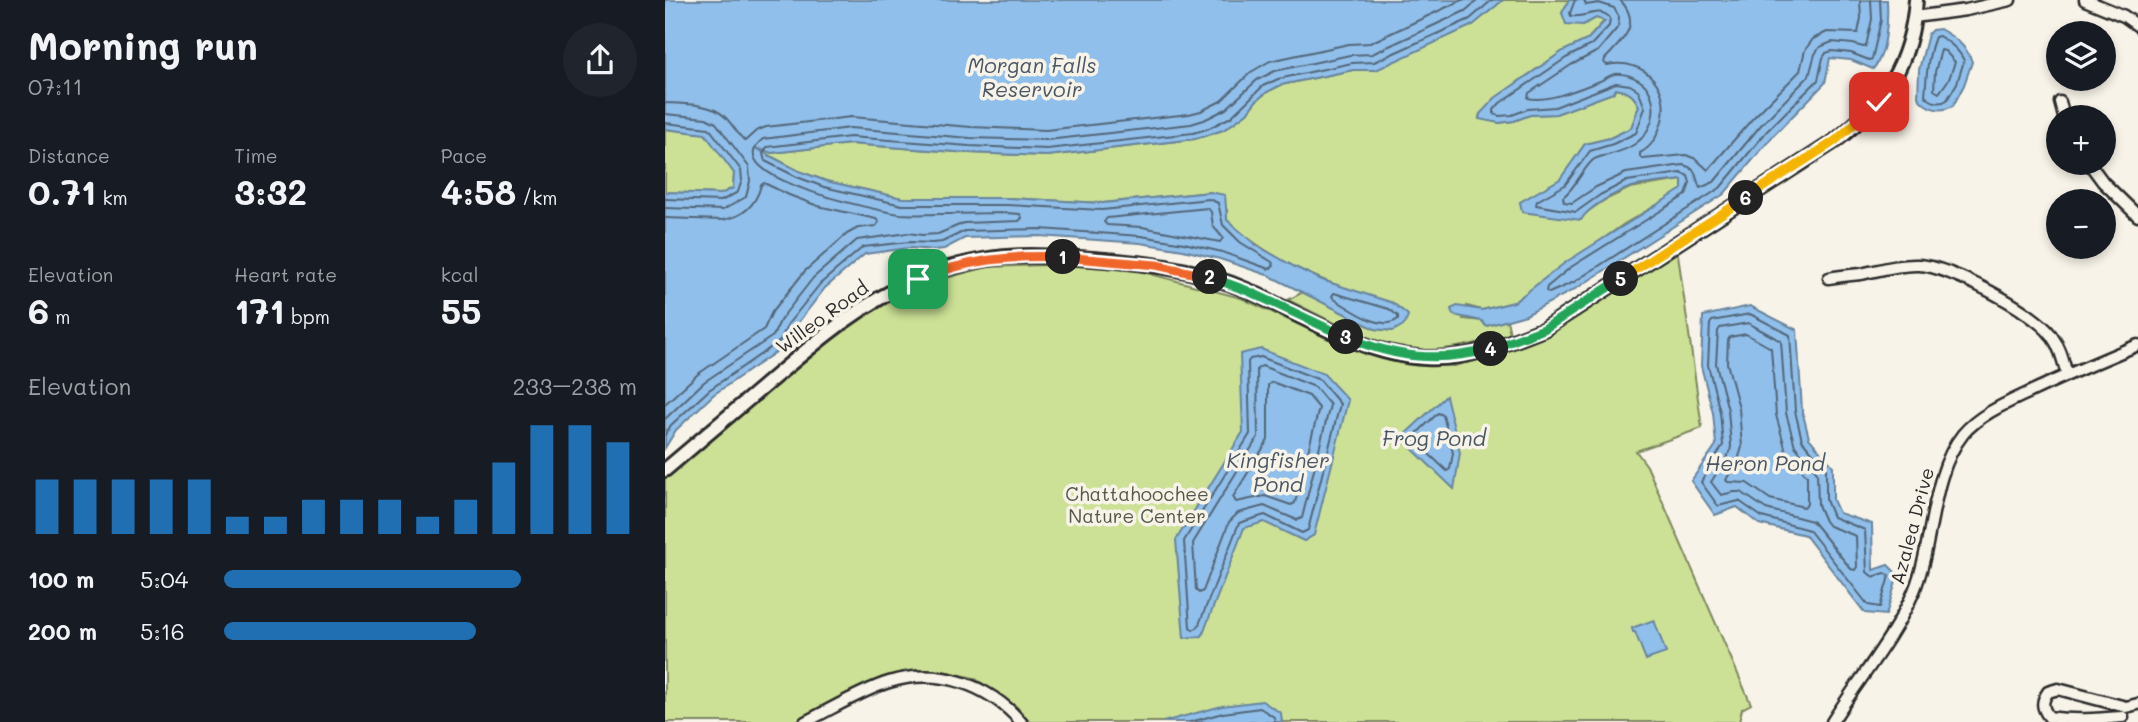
<!DOCTYPE html>
<meta charset="utf-8">
<style>
:root{--surface:#171b24;--page:#20242c;--text:#f1f3f6;--muted:#9ea1a6;--accent:#1f6fb2}
body{margin:0;font-family:Mali,sans-serif;background:var(--page);color:var(--text);height:100vh;display:flex;flex-direction:column;font-size:26px;white-space:nowrap}
*{box-sizing:border-box;margin:0}
p{font-size:23px;color:var(--muted)}
.icon{flex:none;width:38px;height:38px;fill:none;stroke:currentColor;stroke-width:2;stroke-linecap:round;stroke-linejoin:round}
.map{position:relative;flex:1;overflow:hidden}
.drawer{display:flex;flex-direction:column;background:var(--surface);width:665px}
.drawer>*{flex:none}
.fabs{position:absolute;left:1381px;top:21px;display:grid;gap:14px}
.fabs a{display:grid;place-items:center;width:70px;height:70px;border-radius:50%;background:var(--surface);box-shadow:0 4px 10px #0003;font-size:35px}
.pin{position:absolute;display:grid;place-items:center;width:60px;height:60px;color:#fff;margin:-30px;border-radius:14px;box-shadow:0 4px 10px #0006}
.km{position:absolute;width:35px;height:35px;margin:-18px;border-radius:50%;background:#222;color:#fff;font-size:19px;line-height:35px;text-align:center}
.round{display:grid;place-items:center;flex:none;width:74px;height:74px;border-radius:37px;background:var(--page)}
.summary{display:flex;align-items:center;justify-content:space-between;height:119px;padding:0 28px}
h1{font-size:38px;font-weight:700;line-height:52px}
.metrics{display:grid;grid-template-columns:repeat(3,1fr);gap:10px;height:119px;padding:7px 28px}
.metrics div{display:grid;align-content:center}
.metrics b{font-size:35px;font-weight:700}
.metrics small{font-size:19px;font-weight:400}
.metrics p{font-size:19px}
.chart{height:196px;padding:14px 28px}
.chart p{display:flex;justify-content:space-between}
.chart svg{width:100%;height:126px;margin-top:7px;stroke:var(--accent);stroke-width:6}
ul{padding:0 28px;list-style:none;font-size:23px}
li{display:grid;grid-template-columns:112px 84px 1fr;align-items:center;height:52px}
li i{height:18px;border-radius:9px;background:var(--accent)}
main{display:flex;flex:1;min-height:0}
.map>svg:first-child{display:block}
.green{fill:#cce196;stroke:#7c8660;stroke-width:2}
.water{fill:#90bfeb;stroke:#68849e;stroke-width:2}
.lines{fill:none;stroke-linecap:round;stroke-linejoin:round}
.shore{stroke:#536678;stroke-width:2}
.minor-casing{stroke:#2b2b2b;stroke-width:15}
.tertiary-casing{stroke:#2b2b2b;stroke-width:18}
.minor{stroke:#f7f3e8;stroke-width:10}
.tertiary{stroke:#f7f3e8;stroke-width:12}
.split-1-casing{stroke:#fff;stroke-width:14}
.split-2-casing{stroke:#fff;stroke-width:14}
.split-3-casing{stroke:#fff;stroke-width:14}
.split-4-casing{stroke:#fff;stroke-width:14}
.split-5-casing{stroke:#fff;stroke-width:14}
.split-6-casing{stroke:#fff;stroke-width:14}
.split-7-casing{stroke:#fff;stroke-width:14}
.split-1{stroke:#f0652b;stroke-width:9}
.split-2{stroke:#f0652b;stroke-width:9}
.split-3{stroke:#22a559;stroke-width:9}
.split-4{stroke:#22a559;stroke-width:9}
.split-5{stroke:#22a559;stroke-width:9}
.split-6{stroke:#f5b400;stroke-width:9}
.split-7{stroke:#f5b400;stroke-width:9}
.labels{text-anchor:middle;stroke-width:7;stroke-linejoin:round;paint-order:stroke}
.street-label{font-size:19px;fill:#2b2b2b;stroke:#f7f3e8}
.park-label{font-size:19px;fill:#535846;stroke:#f7f3e8}
.water-label{font-size:21px;font-style:italic;fill:#495765;stroke:#f7f3e8}
</style>
<main>
<section class="drawer">
<div class="summary"><div><h1>Morning run</h1><p>07:11</p></div><a class="round"><svg class="icon" aria-label="share" viewBox="0 0 24 24"><path d="M12 15V3M7 8l5-5 5 5M5 13v7h14v-7"/></svg></a></div>
<div class="metrics">
<div><p>Distance</p><b>0.71<small> km</small></b></div>
<div><p>Time</p><b>3:32</b></div>
<div><p>Pace</p><b>4:58<small> /km</small></b></div>
</div>
<div class="metrics">
<div><p>Elevation</p><b>6<small> m</small></b></div>
<div><p>Heart rate</p><b>171<small> bpm</small></b></div>
<div><p>kcal</p><b>55</b></div>
</div>
<div class="chart"><p><span>Elevation</span>233–238 m</p>
<svg viewBox="0 0 160 44" preserveAspectRatio="none"><path d="M5 44V25M15 44V25M25 44V25M35 44V25M45 44V25M55 44V38M65 44V38M75 44V32M85 44V32M95 44V32M105 44V38M115 44V32M125 44V19M135 44V6M145 44V6M155 44V12"/></svg>
</div>
<ul>
<li><b>100 m</b>5:04<i style="width:72%"></i></li>
<li><b>200 m</b>5:16<i style="width:61%"></i></li>
</ul>
</section>
<div class="map">
<svg width="1473" height="722" viewBox="0 0 1473 722">
<rect width="100%" height="100%" fill="#f7f3e8"/>
<filter id="ink" filterUnits="userSpaceOnUse"><feTurbulence type="fractalNoise" baseFrequency=".0143" numOctaves="2"/><feDisplacementMap in="SourceGraphic" scale="14" xChannelSelector="R" yChannelSelector="G"/><feConvolveMatrix kernelMatrix="1 2 1 2 8 2 1 2 1" color-interpolation-filters="sRGB"/></filter>
<g filter="url(#ink)">
<!-- green -->
<path class="green" d="M838 0H904L897 13 918 25 931 18 940 20 922 40 898 51 853 82 815 114 814 118 834 123 849 121 865 115 891 114 948 93 951 89C964 92 968 94 974 106L966 128 945 138 920 144 896 179 856 202 918 215 938 201 965 188 1018 180 1017 190 959 224 849 302 817 310 802 306 798 319 817 321 821 326 842 320 845 334C817 342 789 350 760 350 714 350 664 319 623 300L638 292 710 329 728 331V303C667 286 608 264 562 220V210L545 192 438 203 343 198H237L161 181 134 171 84 145 107 153 185 144 304 153 382 156 530 139 558 130 570 122 582 113 591 101 602 92 616 85 688 70 711 69 808 25Z
M0 129 40 133 69 173 68 188 56 194 0 192Z
M1011 240 1037 428 971 451 982 466 1086 704 1077 709 1074 722H365L351 706 309 678 278 671 241 672 218 678 196 687 138 722H0V478L188 312 263 283 322 267 383 265 463 268 576 298 674 343 707 355 741 364 789 366 829 354Z"/>
<!-- water -->
<path class="water" d="M0 0H838L808 25 711 70H688L616 85 602 92 591 101 582 113 570 122 558 130 530 139 382 156 304 153 185 144 107 153 90 148 134 171 161 181 237 198H343L438 203 545 192 560 195 562 220 591 245 630 267 657 280 728 303 743 315 740 324 728 331 710 329 605 276 555 259 518 250 475 243 374 236 300 238 279 249 269 250 244 248 200 254 160 288 129 328 121 345 48 395 11 430 0 448V192L56 194 68 188 69 173 40 134 0 129Z
M904 0H1222C1223 20 1222 54 1208 69L1186 60 1165 58 1160 83 1108 136 1059 194 912 288 861 315 821 326 817 321 788 315 786 309 792 306 817 310 849 302 901 262 1017 189V180C1001 182 983 183 967 187 953 191 923 207 916 220L857 212 855 202 895 179 920 144 945 138 966 128 974 106C968 94 964 92 951 89L948 93 891 114 865 115 849 121 834 123 814 119 815 114 830 98 898 51 922 40 940 21 931 18 918 25 901 24 897 13Z
M1275 29C1289 37 1302 46 1307 62L1299 85 1288 106C1276 113 1261 109 1253 97L1254 70 1263 34 1267 30Z
M1085 306 1132 330 1137 410 1144 438 1168 466V500L1174 513 1207 524 1208 570 1223 565 1233 575 1221 615 1200 613 1140 535 1094 524 1072 507 1050 515 1026 481 1051 445 1048 413 1036 366 1038 316Z
M596 349 659 374 683 400 649 535 639 541 599 522 579 528 537 636 519 638 511 540 578 432 575 354Z
M781 396 795 453 789 489 736 438Z
M989 620 1001 653 981 660 970 632H968L967 628Z
M597 701 616 713 617 722H498L557 706Z"/>
<g class="lines">
<!-- shore -->
<path class="shore" d="M910 0 905 13 906 16C921 19 934 5 945 18L944 26 926 45 901 58 835 103 829 110V114L834 116 847 115 863 109 890 107 951 83 965 85 973 90 980 108 971 133 948 144 925 151 900 185 872 201 871 205 911 212 935 195 962 181 1016 173 1023 176 1025 183 1021 195 906 267 882 287 881 291 884 293 909 282 1055 188 1102 131 1153 80 1158 58 1161 53 1167 51 1186 53 1204 60 1207 59 1216 20 1215 0
M919 0 921 5 934 3 949 8 954 17 953 27 933 51 906 65 864 93 863 98C883 103 916 88 935 81 940 79 944 75 950 74 961 73 977 79 983 89 989 99 990 108 987 120 980 142 965 149 943 155 938 156 932 157 928 160 916 171 911 187 898 197L899 202 907 203 931 187 961 173 1018 165C1033 168 1030 178 1035 188L1049 182 1096 125 1144 76 1150 54 1155 47 1167 42 1188 44 1198 47 1201 46 1207 19 1206 0
M955 0C978 24 957 41 940 59L939 63 942 65C981 57 1009 90 995 127 991 139 986 147 975 153V157L978 159 1021 155 1031 159 1043 170 1088 118 1135 71 1140 50 1148 39 1162 32 1193 33 1196 18 1195 0
M1274 36C1284 42 1295 50 1299 61L1292 83 1282 100C1275 105 1265 102 1260 95 1262 75 1262 56 1270 37Z
M1276 50 1280 51 1290 62 1284 79 1274 93 1269 90 1270 72Z
M0 103C17 104 46 103 59 116 67 123 72 134 80 141L91 131 101 127 186 117 306 127 381 130 524 114 536 111 556 101 586 72 605 61 684 44 705 43 797 0
M0 114 41 118 51 123 84 167 85 181 81 197 58 210 0 208
M0 123 44 128 76 170 77 180 73 192 56 201 0 199
M543 208 546 212 548 226 558 238 555 242 477 227 442 225 439 222 442 218Z
M0 218 57 220C78 217 91 205 96 185L99 183 124 195 153 206 211 219 214 222 211 226 193 228 182 234 140 271 107 312 99 329 33 374 0 404
M669 293 724 309 733 316V319C716 333 685 308 669 299L667 296Z
M1085 314 1125 335 1130 411 1137 440 1161 469V500L1168 517 1200 530 1202 572 1208 577 1220 573 1224 576 1215 607 1203 605 1144 530 1097 517 1074 501 1053 506 1036 482 1058 445 1055 412 1043 365 1045 324 1047 321Z
M1083 323 1116 341 1121 413 1130 446 1152 472 1153 505 1160 521 1164 526 1191 536 1192 567 1190 570 1186 569 1147 521 1101 509 1076 492H1069L1056 495 1046 482 1065 452 1066 446 1063 410 1051 364 1053 331 1055 328Z
M1081 334 1106 348 1111 415 1121 451 1142 476V504L1139 507 1105 499 1082 483 1063 482 1061 480 1074 457 1077 447 1074 408 1062 363 1063 340 1065 337Z
M596 357 655 380 675 404 643 530 637 533 600 515 574 523 533 627 528 630 525 627 519 541 585 434 583 362 585 359Z
M597 366 650 387 665 405 637 518 632 520 599 506 573 513 564 522 538 591 534 593 531 590 528 543 593 437 592 369Z
M607 382 644 396 654 408 630 503 626 505 600 496 571 502 568 497 603 440V385Z
M773 413 778 415 788 453 785 469 782 471 747 438Z
M0 419 39 382 108 336 116 319 148 278 192 240 243 233 257 235 273 234 299 223 354 221 357 218 355 214 342 213C319 213 296 214 273 214 260 214 247 215 235 214 215 211 48 177 98 139L185 128 305 138 382 140 526 124 539 120 561 109 592 80 610 71 685 55 707 54 800 11 813 0
M0 435 6 425 44 390 115 341 123 324 155 284 198 247 244 242 268 243 277 242 300 231 375 229 476 236 519 243 557 252 604 269 609 266 607 262 575 242 558 225 553 203 544 199 437 210 342 205H237L159 187 132 177 100 161 98 154 102 147 185 137 304 146 382 149 528 133 542 129 566 117 598 86 613 79 687 63 709 62 805 19 827 0
M525 722 558 713 595 708 609 717 610 722"/>
<defs>
<path id="minor" d="M1420 0 1459 16 1473 26
M1249 17 1301 10 1345 0
M1395 102 1399 117
M1424 163 1438 182 1473 216
M1164 278C1174 276 1185 275 1196 274 1215 270 1235 264 1254 265 1284 266 1369 311 1386 335 1395 347 1398 360 1402 375
M1458 717C1433 719 1409 721 1384 717 1377 708 1376 702 1383 692L1393 689 1461 707 1473 704
M140 722C167 709 195 691 224 682 273 667 323 684 356 722
M1167 722C1194 679 1229 638 1249 591 1269 543 1265 475 1298 434 1315 414 1342 403 1365 392 1401 375 1437 360 1473 345"/>
<path id="tertiary" d="M0 470C35 440 70 411 105 381 151 342 196 303 253 279 273 270 296 264 318 260 350 254 382 256 414 258 472 262 530 267 584 291 641 317 698 355 761 358 803 360 841 344 879 329L1170 141C1220 102 1246 65 1251 0"/>
</defs>
<!-- minor casing -->
<use href="#minor" class="minor-casing"/>
<!-- tertiary casing -->
<use href="#tertiary" class="tertiary-casing"/>
<!-- minor -->
<use href="#minor" class="minor"/>
<!-- tertiary -->
<use href="#tertiary" class="tertiary"/>
</g>
</g>
<g class="lines" filter="url(#ink)">
<defs>
<path id="split-1" d="M253 279C303 260 345 255 398 257"/>
<path id="split-2" d="M398 257 491 265 545 277"/>
<path id="split-3" d="M545 277 583 291 681 337"/>
<path id="split-4" d="M681 337C733 358 772 363 826 349"/>
<path id="split-5" d="M826 349 879 329 956 279"/>
<path id="split-6" d="M956 279 1081 198"/>
<path id="split-7" d="M1081 198 1170 141 1214 102"/>
</defs>
<!-- split-1 casing -->
<use href="#split-1" class="split-1-casing"/>
<!-- split-2 casing -->
<use href="#split-2" class="split-2-casing"/>
<!-- split-3 casing -->
<use href="#split-3" class="split-3-casing"/>
<!-- split-4 casing -->
<use href="#split-4" class="split-4-casing"/>
<!-- split-5 casing -->
<use href="#split-5" class="split-5-casing"/>
<!-- split-6 casing -->
<use href="#split-6" class="split-6-casing"/>
<!-- split-7 casing -->
<use href="#split-7" class="split-7-casing"/>
<!-- split-1 -->
<use href="#split-1" class="split-1"/>
<!-- split-2 -->
<use href="#split-2" class="split-2"/>
<!-- split-3 -->
<use href="#split-3" class="split-3"/>
<!-- split-4 -->
<use href="#split-4" class="split-4"/>
<!-- split-5 -->
<use href="#split-5" class="split-5"/>
<!-- split-6 -->
<use href="#split-6" class="split-6"/>
<!-- split-7 -->
<use href="#split-7" class="split-7"/>
</g>
<g class="labels">
<!-- street labels -->
<g class="street-label">
<text transform="translate(157 317) rotate(-36)" y="7">Willeo Road</text>
<text transform="translate(1247 526) rotate(-75)" y="7">Azalea Drive</text>
</g>
<!-- park labels -->
<g class="park-label">
<text x="472" y="501">Chattahoochee<tspan x="472" dy="22">Nature Center</tspan></text>
</g>
<!-- water labels -->
<g class="water-label">
<text x="367" y="73">Morgan Falls<tspan x="367" dy="24">Reservoir</tspan></text>
<text x="769" y="446">Frog Pond</text>
<text x="613" y="468">Kingfisher<tspan x="613" dy="24">Pond</tspan></text>
<text x="1100" y="471">Heron Pond</text>
</g>
</g>
</svg>
<div class="fabs">
<a><svg class="icon" aria-label="layers" viewBox="0 0 24 24"><path d="M12 4l9 5-9 5-9-5zM3 14l9 5 9-5"/></svg></a>
<a>+</a>
<a>−</a>
</div>
<div class="pin" style="left:253px;top:279px;background:#1e9e55"><svg class="icon" aria-label="arrive" viewBox="0 0 24 24"><path d="M6 21V4h12l-3 4 3 4H6"/></svg></div>
<div class="pin" style="left:1214px;top:102px;background:#d93025"><svg class="icon" aria-label="check" viewBox="0 0 24 24"><path d="M5 12l5 5 9-10"/></svg></div>
<b class="km" style="left:398px;top:257px">1</b>
<b class="km" style="left:545px;top:277px">2</b>
<b class="km" style="left:681px;top:337px">3</b>
<b class="km" style="left:826px;top:349px">4</b>
<b class="km" style="left:956px;top:279px">5</b>
<b class="km" style="left:1081px;top:198px">6</b>
</div>
</main>
